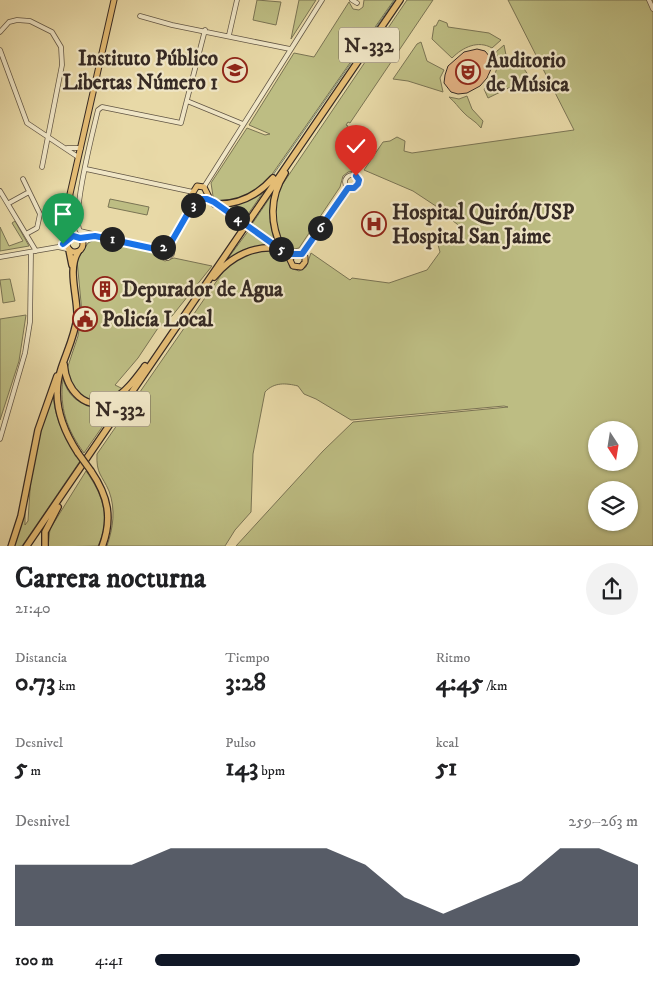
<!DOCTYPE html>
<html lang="es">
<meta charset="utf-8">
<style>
:root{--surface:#fff;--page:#f2f2f2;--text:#202124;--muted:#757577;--accent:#111827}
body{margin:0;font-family:"IM FELL DW Pica",serif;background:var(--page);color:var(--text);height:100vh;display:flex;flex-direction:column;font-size:19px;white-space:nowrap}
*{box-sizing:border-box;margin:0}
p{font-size:16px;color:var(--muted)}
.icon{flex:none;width:28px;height:28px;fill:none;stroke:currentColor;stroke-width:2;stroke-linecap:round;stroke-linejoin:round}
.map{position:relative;height:546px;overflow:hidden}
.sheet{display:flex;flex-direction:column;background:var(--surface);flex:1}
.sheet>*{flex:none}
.needle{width:32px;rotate:168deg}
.tools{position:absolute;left:588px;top:421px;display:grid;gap:10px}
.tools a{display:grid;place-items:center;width:50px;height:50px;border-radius:50%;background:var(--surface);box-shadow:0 1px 4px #0004;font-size:25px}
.pin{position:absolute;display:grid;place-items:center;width:42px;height:42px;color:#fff;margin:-51px -21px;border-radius:50% 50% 50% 0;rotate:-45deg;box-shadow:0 0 5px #0007}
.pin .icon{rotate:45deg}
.km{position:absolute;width:25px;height:25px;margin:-12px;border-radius:50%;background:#222;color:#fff;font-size:14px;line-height:25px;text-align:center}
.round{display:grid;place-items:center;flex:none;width:52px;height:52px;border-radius:26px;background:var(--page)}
.summary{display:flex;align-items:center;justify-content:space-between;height:85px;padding:0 15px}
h1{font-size:28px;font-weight:700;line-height:38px}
.figures{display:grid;grid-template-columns:repeat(3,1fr);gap:8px;height:85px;padding:5px 15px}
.figures div{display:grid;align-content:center}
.figures b{font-size:25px;font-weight:700}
.figures small{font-size:14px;font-weight:400}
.figures p{font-size:14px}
.chart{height:140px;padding:10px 15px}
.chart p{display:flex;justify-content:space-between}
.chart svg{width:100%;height:90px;margin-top:5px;fill:var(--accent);opacity:.7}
ul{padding:0 15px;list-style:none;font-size:16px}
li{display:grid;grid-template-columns:80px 60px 1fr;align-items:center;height:38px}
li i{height:12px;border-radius:6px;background:var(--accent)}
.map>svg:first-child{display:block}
.green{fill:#bdbd83;stroke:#7a7454;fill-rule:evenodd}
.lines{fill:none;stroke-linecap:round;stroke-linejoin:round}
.stream{stroke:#718170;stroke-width:1}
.building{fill:#e4b384;stroke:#362a24}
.minor-casing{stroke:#625645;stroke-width:5.5}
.major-casing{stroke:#362a24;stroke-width:7}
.highway-casing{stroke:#362a24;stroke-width:8}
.minor{stroke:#f0e6c6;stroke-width:4}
.major{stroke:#e4bc74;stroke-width:5}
.highway{stroke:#e4bc74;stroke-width:5.5}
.major-bridge-casing{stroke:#362a24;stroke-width:7;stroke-linecap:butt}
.highway-bridge-casing{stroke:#362a24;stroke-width:8;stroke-linecap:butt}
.major-bridge{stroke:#e4bc74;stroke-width:5}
.highway-bridge{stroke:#e4bc74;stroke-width:5.5}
.route-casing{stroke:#fff;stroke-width:10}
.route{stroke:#1a73e8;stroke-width:6}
.labels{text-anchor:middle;stroke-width:4.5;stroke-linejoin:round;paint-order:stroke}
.shield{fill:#f0e6c6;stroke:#6e6255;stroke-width:1}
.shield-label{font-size:20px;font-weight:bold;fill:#362a24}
.poi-label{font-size:21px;font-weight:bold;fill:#362a24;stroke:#f0e6c6;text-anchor:start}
</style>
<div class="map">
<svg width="653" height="547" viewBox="0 0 653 547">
<rect width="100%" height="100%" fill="#e8d9a7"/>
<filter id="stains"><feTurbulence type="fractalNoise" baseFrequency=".004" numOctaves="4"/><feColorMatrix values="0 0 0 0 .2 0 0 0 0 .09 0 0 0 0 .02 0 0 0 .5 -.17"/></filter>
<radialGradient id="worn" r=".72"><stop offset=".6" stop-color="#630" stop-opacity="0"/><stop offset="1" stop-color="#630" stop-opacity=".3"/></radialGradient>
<!-- green -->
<path class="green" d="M257 0 281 2 276 25 253 20Z
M299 0H316L291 39Z
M364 0H394L268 180C254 192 235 205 216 200L213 196 211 183 247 128 265 135 270 134 249 125 294 53 314 57 349 2 353 9 359 10 363 7Z
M407 0H433L350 123 348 122 346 125 348 126 339 140 364 158 355 171 348 172 343 176 340 187 299 248 289 250C271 237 274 207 280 188Z
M508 0H653V546H236L323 451 353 422 508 407 504 406 351 420 316 399 304 394 298 386C286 383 274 382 265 392L253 454 251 512 235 530 225 546H107C113 528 116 510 109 491 102 475 96 474 97 454L225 269C241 256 266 243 286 256L290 268 299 271 306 267 311 253 350 280 352 278 389 283 427 270 440 252 435 234 451 232 456 235 461 227 453 221 454 218 413 191 364 170 383 142 390 141 397 137 405 141 404 151 412 153 574 130ZM596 430H629V462H596ZM596 490H629V522H596Z
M439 20 447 23 448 27 489 33 501 40 492 48C478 40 463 47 452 58L432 39 434 26H436Z
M421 42 427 61 444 70 440 78 443 92 408 81 393 79 417 44Z
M504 45 508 65 511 59 522 66 529 76 523 81 488 98 484 89C494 79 501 66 496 52Z
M467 96 472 109 483 121 481 128C476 121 468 118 463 112 458 107 455 102 449 97L459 99Z
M264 191 244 220 225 207 253 198Z
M273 193 270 218 274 240 252 224Z
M110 199 149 207 147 215 108 207Z
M15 221 29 246 0 251V227L9 246 23 241 12 223Z
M249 230 272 246 226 261Z
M96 239 154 252 160 259 165 261 174 258 212 266 172 316 158 328 138 358 115 385 123 389 109 399 97 401 85 399 70 385 67 369 78 336 82 313 77 260 88 243Z
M10 279 15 301 3 303 0 280Z
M26 315 19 361 0 420V319Z
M63 379C72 409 99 412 123 397L84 453C67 430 59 407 63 379Z
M53 394C55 421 66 440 80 461L22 546 13 547 25 509V525L28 521 31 475 40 434Z
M86 471C103 495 111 518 98 546L48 547 50 529Z"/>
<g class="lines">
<!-- stream -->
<path class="stream" d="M273 175 395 0"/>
</g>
<!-- building -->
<path class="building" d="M477 49 485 51 490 57 491 69 487 78 480 86 467 93 458 94 451 92 444 83 445 75 448 66 464 52Z
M94 289a11 11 0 1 1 22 0a11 11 0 1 1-22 0Z"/>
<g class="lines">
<defs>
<path id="minor" d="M352 0 357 3
M649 0 653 9
M140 16 172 25 290 49
M0 32 9 22 17 20 30 21 52 32 61 47 62 65 42 167
M229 35 237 0
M0 50 27 123 78 157
M187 101 243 124
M67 148H81
M86 169 193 192
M345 182a7 7 0 1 1 14 0a7 7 0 1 1-14 0Z
M23 179 40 214 37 228 26 234
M204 187 322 0
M0 191 36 251
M9 203 29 192
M80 238 93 235
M169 246 172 248V254L168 258 161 254V248L165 245 169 246 196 199
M58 247 67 241
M160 250 80 231C71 216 93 131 98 110L102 107 181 123 205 30
M302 254 348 188
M0 257 58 247 67 249
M0 439 25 353 30 322 31 252"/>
<path id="major" d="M211 201 204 187 197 186 192 194 196 199H209L224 209
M67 244a8 8 0 1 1 16 0a8 8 0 1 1-16 0Z
M68 239 70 194 114 0
M271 242 287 254 293 266 301 267 305 262V257L300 253 294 254 291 258"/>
<path id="highway" d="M215 204C238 205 258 195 273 178
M282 249C270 224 269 197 285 173
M69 250 72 265
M78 252C67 270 78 297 77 317 75 335 67 351 61 369 51 399 61 427 78 453
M214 277C231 256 255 244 282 249
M64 364C66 389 85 414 113 399 126 392 136 378 145 366
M91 471C108 496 113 518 102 547
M11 547 21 516 38 430 57 376
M26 547 400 0
M45 547V532L58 507"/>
</defs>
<!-- minor casing -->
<use href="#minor" class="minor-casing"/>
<!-- major casing -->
<use href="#major" class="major-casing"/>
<!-- highway casing -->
<use href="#highway" class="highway-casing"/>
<!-- minor -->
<use href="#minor" class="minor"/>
<!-- major -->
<use href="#major" class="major"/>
<!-- highway -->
<use href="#highway" class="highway"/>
<defs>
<path id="major-bridge" d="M224 209 271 242"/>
<path id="highway-bridge" d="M78 453 91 471"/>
</defs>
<!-- major-bridge casing -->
<use href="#major-bridge" class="major-bridge-casing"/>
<!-- highway-bridge casing -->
<use href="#highway-bridge" class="highway-bridge-casing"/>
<!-- major-bridge -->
<use href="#major-bridge" class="major-bridge"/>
<!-- highway-bridge -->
<use href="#highway-bridge" class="highway-bridge"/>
</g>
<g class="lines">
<defs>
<path id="route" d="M63 244 73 236 80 238 95 236 160 250 164 246H169L196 199H207L214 202 287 254H302L348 188H354L358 184 359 180 356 176"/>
</defs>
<!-- route casing -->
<use href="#route" class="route-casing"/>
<!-- route -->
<use href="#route" class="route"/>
</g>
<!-- icons -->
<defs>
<symbol id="school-ring" viewBox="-11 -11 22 22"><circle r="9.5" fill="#f0e6c6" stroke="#8f2418" stroke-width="1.5"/><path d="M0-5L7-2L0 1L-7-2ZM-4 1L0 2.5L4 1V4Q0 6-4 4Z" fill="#8f2418"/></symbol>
<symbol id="theatre-ring" viewBox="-11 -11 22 22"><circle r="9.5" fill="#f0e6c6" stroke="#8f2418" stroke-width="1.5"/><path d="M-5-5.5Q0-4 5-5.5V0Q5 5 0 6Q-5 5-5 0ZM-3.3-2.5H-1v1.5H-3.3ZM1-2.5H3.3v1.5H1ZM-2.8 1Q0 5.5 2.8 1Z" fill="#8f2418"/></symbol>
<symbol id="hospital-ring" viewBox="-11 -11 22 22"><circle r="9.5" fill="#f0e6c6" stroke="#8f2418" stroke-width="1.5"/><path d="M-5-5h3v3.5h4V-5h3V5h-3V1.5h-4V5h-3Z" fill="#8f2418"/></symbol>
<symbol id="building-ring" viewBox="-11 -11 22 22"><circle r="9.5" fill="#f0e6c6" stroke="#8f2418" stroke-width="1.5"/><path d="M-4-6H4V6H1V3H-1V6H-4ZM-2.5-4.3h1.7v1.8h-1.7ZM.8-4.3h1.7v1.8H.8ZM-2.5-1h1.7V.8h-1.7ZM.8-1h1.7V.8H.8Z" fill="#8f2418"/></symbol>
<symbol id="civic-ring" viewBox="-11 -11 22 22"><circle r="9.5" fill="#f0e6c6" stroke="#8f2418" stroke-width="1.5"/><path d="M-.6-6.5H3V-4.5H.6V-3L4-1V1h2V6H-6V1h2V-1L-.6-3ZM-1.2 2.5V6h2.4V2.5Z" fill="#8f2418"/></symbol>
</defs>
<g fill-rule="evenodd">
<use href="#school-ring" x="221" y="56" width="28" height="28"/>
<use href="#theatre-ring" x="454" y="58" width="28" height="28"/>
<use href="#hospital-ring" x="360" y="210" width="28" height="28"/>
<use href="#building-ring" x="91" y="275" width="28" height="28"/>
<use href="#civic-ring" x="71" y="305" width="28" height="28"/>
</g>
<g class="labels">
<!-- shield labels -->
<g class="shield">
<rect x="339" y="27.5" width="60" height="35" rx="4"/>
<rect x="90" y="391.5" width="60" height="35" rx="4"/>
</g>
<g class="shield-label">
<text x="369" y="52">N-332</text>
<text x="120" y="416">N-332</text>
</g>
<!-- poi labels -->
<g class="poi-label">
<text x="218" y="65" text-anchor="end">Instituto Público<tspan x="218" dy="24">Libertas Número 1</tspan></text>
<text x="486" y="67">Auditorio<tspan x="486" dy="24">de Música</tspan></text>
<text x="392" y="219">Hospital Quirón/USP<tspan x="392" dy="24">Hospital San Jaime</tspan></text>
<text x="122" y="296">Depurador de Agua</text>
<text x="102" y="326">Policía Local</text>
</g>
</g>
<rect width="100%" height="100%" filter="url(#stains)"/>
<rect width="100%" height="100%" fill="url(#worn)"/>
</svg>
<div class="tools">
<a><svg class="needle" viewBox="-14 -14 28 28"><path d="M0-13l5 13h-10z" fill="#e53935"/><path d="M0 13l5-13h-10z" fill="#757577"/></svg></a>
<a><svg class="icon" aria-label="layers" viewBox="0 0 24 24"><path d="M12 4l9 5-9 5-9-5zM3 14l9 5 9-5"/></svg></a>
</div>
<div class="pin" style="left:63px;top:244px;background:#1e9e55"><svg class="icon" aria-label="arrive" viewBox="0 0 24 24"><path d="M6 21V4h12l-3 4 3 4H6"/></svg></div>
<div class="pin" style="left:356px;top:176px;background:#d93025"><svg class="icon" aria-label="check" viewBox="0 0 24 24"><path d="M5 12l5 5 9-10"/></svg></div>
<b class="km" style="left:112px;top:239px">1</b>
<b class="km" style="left:163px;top:247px">2</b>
<b class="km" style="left:193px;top:205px">3</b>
<b class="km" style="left:237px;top:218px">4</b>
<b class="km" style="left:281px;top:249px">5</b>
<b class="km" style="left:320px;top:228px">6</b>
</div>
<section class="sheet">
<div class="summary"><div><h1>Carrera nocturna</h1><p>21:40</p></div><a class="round"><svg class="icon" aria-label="share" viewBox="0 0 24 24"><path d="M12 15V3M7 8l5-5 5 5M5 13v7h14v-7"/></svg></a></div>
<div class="figures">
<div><p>Distancia</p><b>0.73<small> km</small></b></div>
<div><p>Tiempo</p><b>3:28</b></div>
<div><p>Ritmo</p><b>4:45<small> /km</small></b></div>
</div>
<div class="figures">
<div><p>Desnivel</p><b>5<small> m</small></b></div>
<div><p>Pulso</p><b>143<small> bpm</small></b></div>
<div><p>kcal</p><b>51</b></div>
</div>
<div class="chart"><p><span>Desnivel</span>259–263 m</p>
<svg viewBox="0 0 160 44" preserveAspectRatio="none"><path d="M0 44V14L10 14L20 14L30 14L40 6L50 6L60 6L70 6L80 6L90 14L100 30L110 38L120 30L130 22L140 6L150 6L160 14V44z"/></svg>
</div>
<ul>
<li><b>100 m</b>4:41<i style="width:88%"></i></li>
</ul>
</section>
